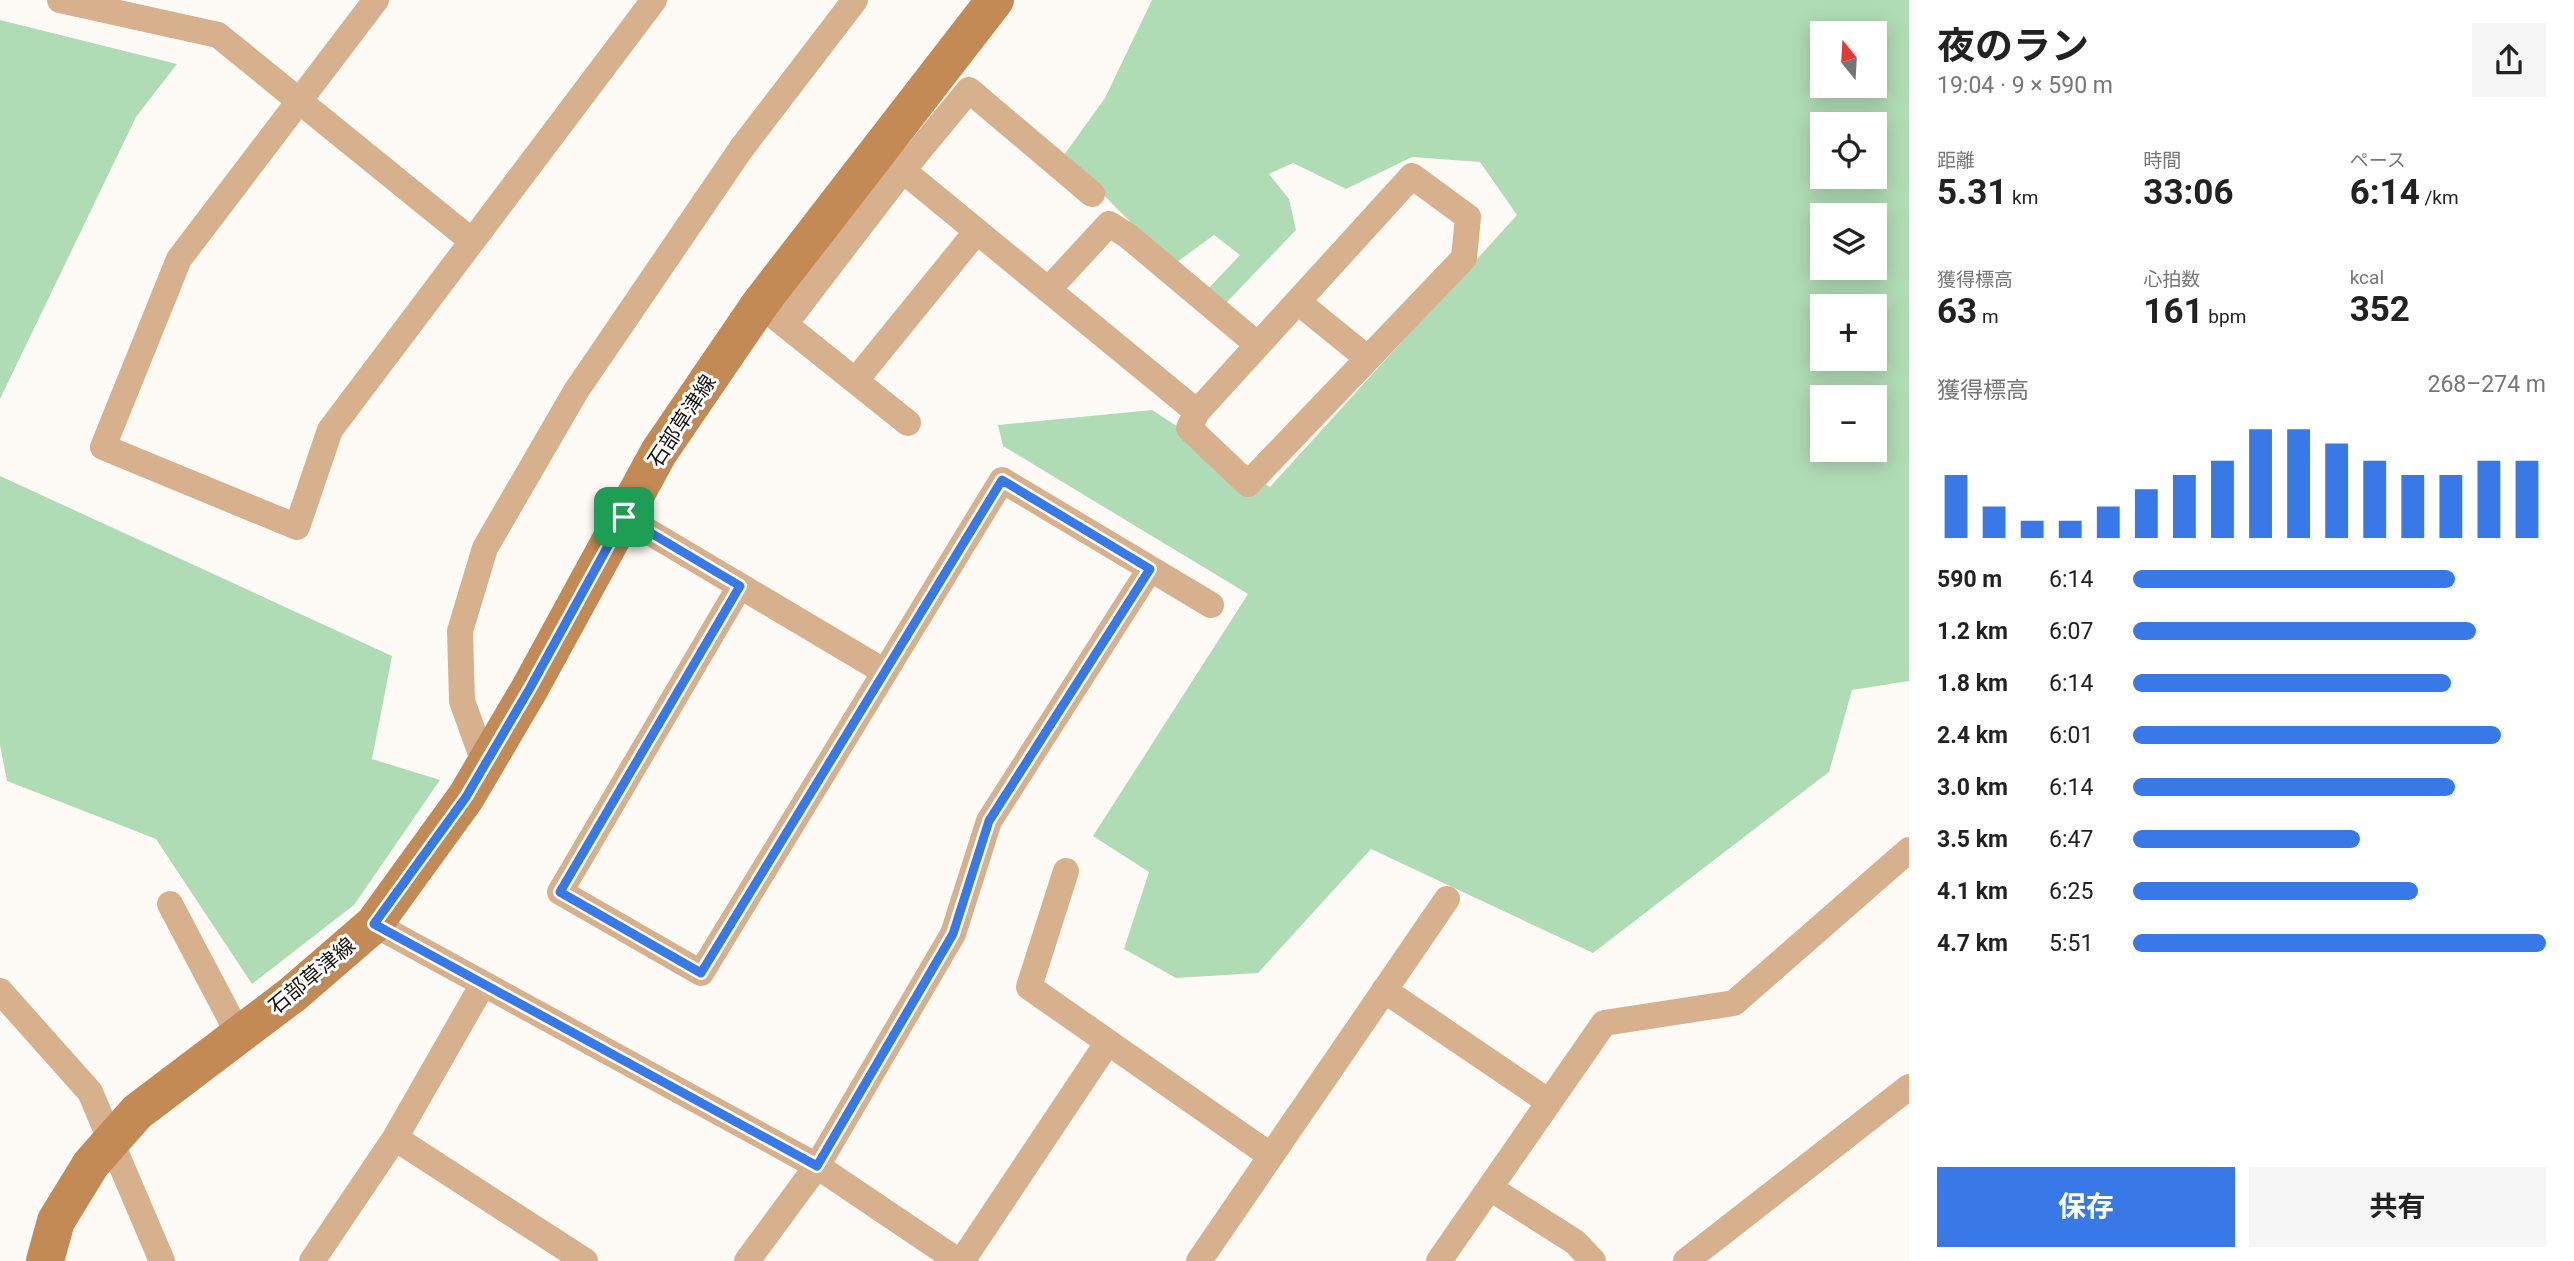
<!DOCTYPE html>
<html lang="ja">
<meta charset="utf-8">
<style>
:root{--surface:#fff;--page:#f6f6f6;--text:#222;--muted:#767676;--accent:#3979e7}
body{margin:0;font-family:Roboto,"Noto Sans JP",sans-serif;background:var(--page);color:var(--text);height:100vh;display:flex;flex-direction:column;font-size:26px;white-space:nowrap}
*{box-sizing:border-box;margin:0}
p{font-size:23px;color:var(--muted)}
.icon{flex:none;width:38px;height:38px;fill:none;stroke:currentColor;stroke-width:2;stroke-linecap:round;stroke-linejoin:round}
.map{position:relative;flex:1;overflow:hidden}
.side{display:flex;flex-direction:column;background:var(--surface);width:665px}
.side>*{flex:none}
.needle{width:46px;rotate:342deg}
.fabs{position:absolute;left:1810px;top:21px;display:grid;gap:14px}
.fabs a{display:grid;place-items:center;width:77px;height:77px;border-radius:0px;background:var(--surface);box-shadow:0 4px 18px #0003;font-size:35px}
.pin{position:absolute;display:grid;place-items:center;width:60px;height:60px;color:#fff;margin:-30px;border-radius:14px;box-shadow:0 4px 10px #0006}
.round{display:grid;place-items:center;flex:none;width:74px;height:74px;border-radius:0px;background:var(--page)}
.head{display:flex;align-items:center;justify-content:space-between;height:119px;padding:0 28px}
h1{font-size:38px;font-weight:700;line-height:52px}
.metrics{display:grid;grid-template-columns:repeat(3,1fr);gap:10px;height:119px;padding:7px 28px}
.metrics div{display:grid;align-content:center}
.metrics b{font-size:35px;font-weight:700}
.metrics small{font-size:19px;font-weight:400}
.metrics p{font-size:19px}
.chart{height:196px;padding:14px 28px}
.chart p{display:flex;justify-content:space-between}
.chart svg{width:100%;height:126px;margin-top:7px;stroke:var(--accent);stroke-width:6}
.button{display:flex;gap:14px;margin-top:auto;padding:14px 28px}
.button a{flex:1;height:80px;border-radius:0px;background:var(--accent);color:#fff;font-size:28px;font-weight:700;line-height:80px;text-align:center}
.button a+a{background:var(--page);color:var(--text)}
ul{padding:0 28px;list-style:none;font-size:23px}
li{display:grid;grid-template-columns:112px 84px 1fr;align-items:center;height:52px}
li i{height:18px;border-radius:9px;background:var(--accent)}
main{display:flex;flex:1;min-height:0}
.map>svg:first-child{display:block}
.green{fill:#b0dcb5;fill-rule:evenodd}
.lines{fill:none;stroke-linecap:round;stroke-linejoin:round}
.street{stroke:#d7b08e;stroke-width:26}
.secondary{stroke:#c38a56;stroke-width:38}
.route-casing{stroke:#fff;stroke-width:14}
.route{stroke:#3979e7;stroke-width:9}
.labels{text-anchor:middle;stroke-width:6;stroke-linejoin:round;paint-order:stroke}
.street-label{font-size:21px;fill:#16110a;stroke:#fff}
</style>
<main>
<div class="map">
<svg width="1909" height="1261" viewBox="0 0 1909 1261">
<rect width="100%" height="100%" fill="#fefaf6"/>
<!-- green -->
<path class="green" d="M1152 0H1909V681L1852 690 1829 772 1593 953 1371 849 1258 973 1176 978 1124 949 1149 872 1093 836 1248 594 1003 446 998 425 1152 410 1270 487 1517 215 1480 162 1412 157 1346 189 1293 163 1269 174 1289 199 1296 230 1226 303 1208 289 1240 255 1214 235 1173 265 1064 155 1105 98ZM1822 33H1874V86H1822ZM1822 124H1874V177H1822ZM1822 215H1874V268H1822ZM1822 306H1874V359H1822ZM1822 397H1874V450H1822Z
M0 20 177 64 136 117 0 399Z
M0 476 392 656 372 759 440 780 354 905 252 984 156 839 7 781 0 745Z"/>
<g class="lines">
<!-- street -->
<path class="street" d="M60 0 218 35 472 241
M376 0 179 259 103 447 297 527 330 430 654 0
M878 150 1197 412 1412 176 1468 217 1464 258 1248 484 1189 428 1197 412
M1048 290 1109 224 1128 236 1258 345
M1298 302 1367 358
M773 315 908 423
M785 324 903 170 969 90 1092 194
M856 380 977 231
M624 517 885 672
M740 586 560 892 701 973 1002 480 1211 605
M485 765 462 701 460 631 485 548 576 391 741 149 855 0
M1066 871 1029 987 1271 1156
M170 904 239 1035
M374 924 817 1166 958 1261
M1384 990 1549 1102
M0 991 90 1092 162 1261
M395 1138 585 1261
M1490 1188 1575 1242 1593 1261
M312 1261 395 1138 483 984
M747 1261 817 1166 953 934 989 821 1150 569
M962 1261 1108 1042
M1199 1261 1447 899
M1439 1261 1604 1023 1734 1003 1909 850
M1686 1261 1909 1087"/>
<!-- secondary -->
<path class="secondary" d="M45 1261 56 1221 91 1164 137 1112 293 994 374 924 466 797 530 688 659 452 760 304 995 0"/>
</g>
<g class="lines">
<defs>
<path id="route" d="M1002 480 1150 569 989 821 953 934 817 1166 374 924 466 797 530 688 624 517 740 586 560 892 701 973Z"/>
</defs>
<!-- route casing -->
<use href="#route" class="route-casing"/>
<!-- route -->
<use href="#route" class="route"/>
</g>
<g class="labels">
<!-- street labels -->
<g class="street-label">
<text transform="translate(682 421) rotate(-57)" y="7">石部草津線</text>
<text transform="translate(312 976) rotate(-40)" y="7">石部草津線</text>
</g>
</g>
</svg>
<div class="fabs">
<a><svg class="needle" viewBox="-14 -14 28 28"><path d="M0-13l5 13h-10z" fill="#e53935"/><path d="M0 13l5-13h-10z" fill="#767676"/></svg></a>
<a><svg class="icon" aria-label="locate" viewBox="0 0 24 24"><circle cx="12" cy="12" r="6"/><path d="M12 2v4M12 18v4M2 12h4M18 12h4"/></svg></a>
<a><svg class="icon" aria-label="layers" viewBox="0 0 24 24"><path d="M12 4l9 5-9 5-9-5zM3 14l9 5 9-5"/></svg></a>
<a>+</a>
<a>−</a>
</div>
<div class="pin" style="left:624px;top:517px;background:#1e9e55"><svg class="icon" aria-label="arrive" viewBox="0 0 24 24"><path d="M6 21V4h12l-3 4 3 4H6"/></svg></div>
</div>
<section class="side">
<div class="head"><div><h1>夜のラン</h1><p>19:04 · 9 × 590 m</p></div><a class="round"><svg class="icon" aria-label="share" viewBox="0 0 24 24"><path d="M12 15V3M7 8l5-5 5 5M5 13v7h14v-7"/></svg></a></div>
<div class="metrics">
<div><p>距離</p><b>5.31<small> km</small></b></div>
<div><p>時間</p><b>33:06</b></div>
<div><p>ペース</p><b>6:14<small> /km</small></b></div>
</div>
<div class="metrics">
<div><p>獲得標高</p><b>63<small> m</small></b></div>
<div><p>心拍数</p><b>161<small> bpm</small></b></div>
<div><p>kcal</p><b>352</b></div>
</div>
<div class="chart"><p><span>獲得標高</span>268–274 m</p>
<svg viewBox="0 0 160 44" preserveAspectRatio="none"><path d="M5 44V22M15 44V33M25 44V38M35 44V38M45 44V33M55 44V27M65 44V22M75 44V17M85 44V6M95 44V6M105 44V11M115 44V17M125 44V22M135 44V22M145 44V17M155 44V17"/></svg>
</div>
<ul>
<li><b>590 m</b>6:14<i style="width:78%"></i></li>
<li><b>1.2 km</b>6:07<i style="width:83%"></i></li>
<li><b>1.8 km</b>6:14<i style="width:77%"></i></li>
<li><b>2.4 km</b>6:01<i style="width:89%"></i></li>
<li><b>3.0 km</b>6:14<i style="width:78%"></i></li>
<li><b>3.5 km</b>6:47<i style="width:55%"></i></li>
<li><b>4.1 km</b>6:25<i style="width:69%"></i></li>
<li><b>4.7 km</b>5:51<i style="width:100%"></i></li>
</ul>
<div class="button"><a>保存</a><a>共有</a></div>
</section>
</main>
